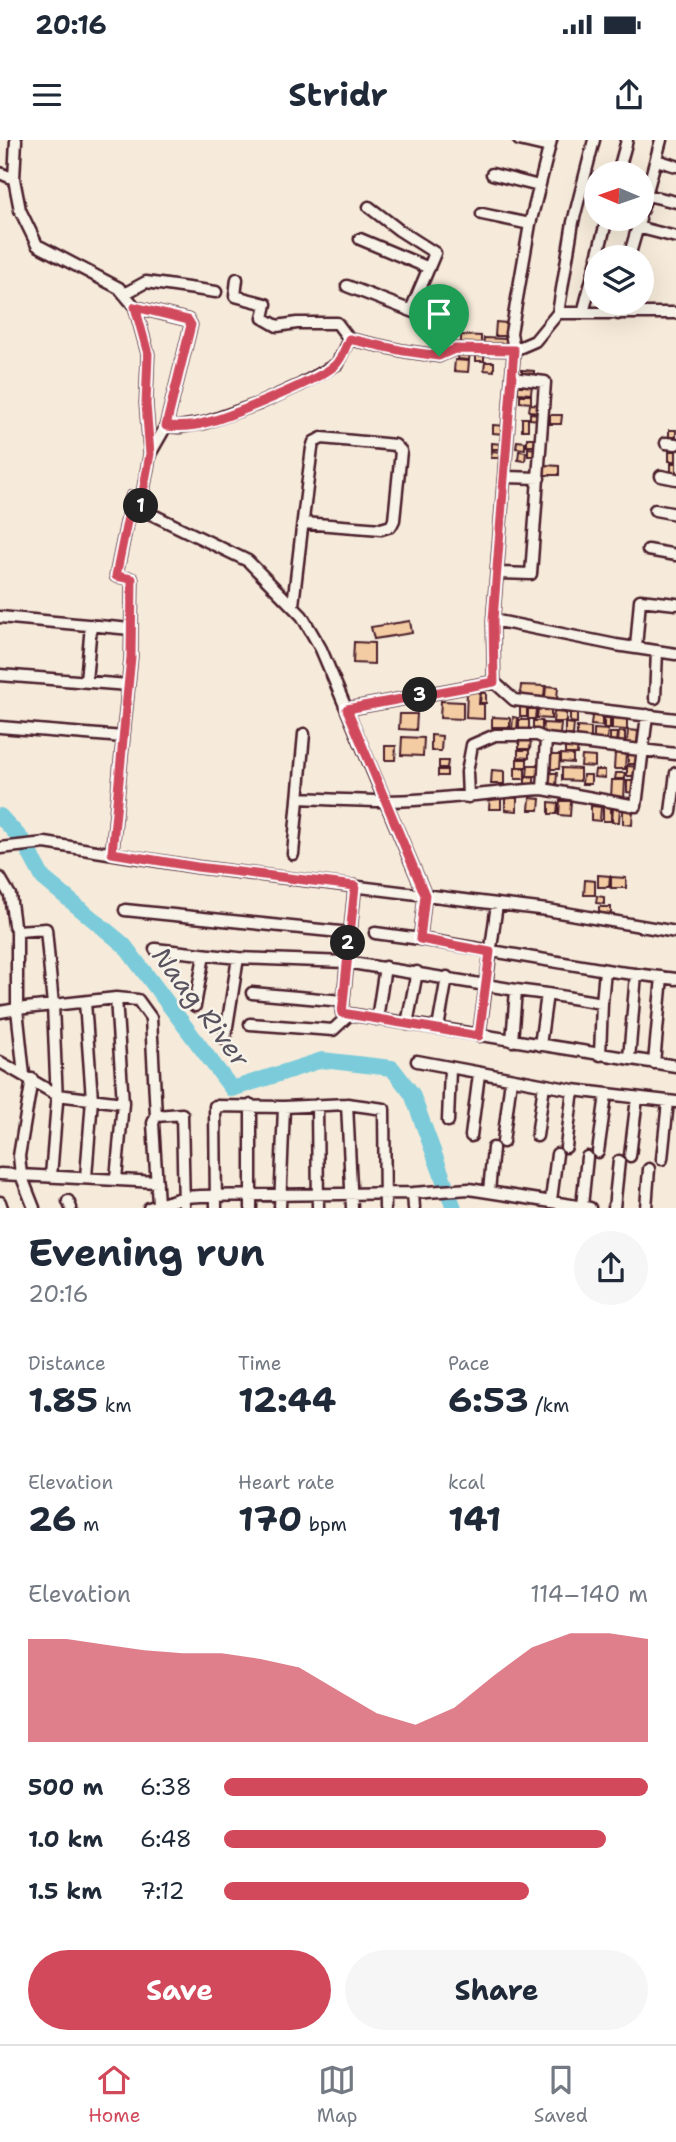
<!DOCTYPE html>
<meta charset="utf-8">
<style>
:root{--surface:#fff;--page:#f6f6f7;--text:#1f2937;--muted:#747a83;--line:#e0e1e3;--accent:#d1495b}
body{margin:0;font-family:"Shantell Sans",sans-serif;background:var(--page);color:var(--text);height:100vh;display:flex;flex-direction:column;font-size:26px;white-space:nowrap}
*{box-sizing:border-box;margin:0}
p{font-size:23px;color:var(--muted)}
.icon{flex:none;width:38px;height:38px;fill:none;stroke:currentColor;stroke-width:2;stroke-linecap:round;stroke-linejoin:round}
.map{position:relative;height:1068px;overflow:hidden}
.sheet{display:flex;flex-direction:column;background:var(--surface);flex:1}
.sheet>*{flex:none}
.needle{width:46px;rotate:272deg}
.tools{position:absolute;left:584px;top:21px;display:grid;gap:14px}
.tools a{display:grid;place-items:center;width:70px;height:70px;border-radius:50%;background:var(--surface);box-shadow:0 7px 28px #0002;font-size:35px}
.pin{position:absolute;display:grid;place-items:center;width:60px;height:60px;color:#fff;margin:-72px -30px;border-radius:50% 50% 50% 0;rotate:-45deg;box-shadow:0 0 7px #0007}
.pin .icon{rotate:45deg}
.km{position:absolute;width:35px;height:35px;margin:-18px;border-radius:50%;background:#222;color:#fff;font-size:19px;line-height:35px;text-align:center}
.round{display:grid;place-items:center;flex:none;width:74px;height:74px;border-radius:37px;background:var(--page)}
.headline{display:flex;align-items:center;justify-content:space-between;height:119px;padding:0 28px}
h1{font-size:38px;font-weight:700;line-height:52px}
.metrics{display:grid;grid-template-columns:repeat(3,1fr);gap:10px;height:119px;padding:7px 28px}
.metrics div{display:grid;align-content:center}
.metrics b{font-size:35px;font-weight:700}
.metrics small{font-size:19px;font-weight:400}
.metrics p{font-size:19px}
.chart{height:196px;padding:14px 28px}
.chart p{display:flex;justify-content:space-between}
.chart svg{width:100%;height:126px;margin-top:7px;fill:var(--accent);opacity:.7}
.cta{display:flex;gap:14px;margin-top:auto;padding:14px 28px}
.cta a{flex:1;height:80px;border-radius:42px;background:var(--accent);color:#fff;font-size:28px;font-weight:700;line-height:80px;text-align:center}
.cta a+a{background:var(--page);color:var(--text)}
ul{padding:0 28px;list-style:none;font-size:23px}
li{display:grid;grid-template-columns:112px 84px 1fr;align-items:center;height:52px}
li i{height:18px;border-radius:9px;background:var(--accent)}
.status{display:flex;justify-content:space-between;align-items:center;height:49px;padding:0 35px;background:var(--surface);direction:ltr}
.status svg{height:19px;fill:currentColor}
header{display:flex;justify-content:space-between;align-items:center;height:91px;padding:0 28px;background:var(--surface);font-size:32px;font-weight:700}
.tabs{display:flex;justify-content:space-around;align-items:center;height:98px;border-top:2px solid var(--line);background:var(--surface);font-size:19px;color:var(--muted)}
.tabs a{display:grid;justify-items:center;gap:4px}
.tabs .selected{color:var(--accent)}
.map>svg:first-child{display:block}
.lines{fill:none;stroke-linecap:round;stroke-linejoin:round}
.river{stroke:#7ccbda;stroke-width:16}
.building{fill:#f3cca3;stroke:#4a1f2b;stroke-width:2}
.minor-casing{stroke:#4a1f2b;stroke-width:15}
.minor{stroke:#f7f3e8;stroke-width:10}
.route-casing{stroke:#fff;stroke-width:14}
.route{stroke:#d1495b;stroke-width:9}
.labels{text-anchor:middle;stroke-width:5;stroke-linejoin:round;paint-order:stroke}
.water-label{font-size:26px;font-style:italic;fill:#595360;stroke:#f7f3e8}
</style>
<div class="status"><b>20:16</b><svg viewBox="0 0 49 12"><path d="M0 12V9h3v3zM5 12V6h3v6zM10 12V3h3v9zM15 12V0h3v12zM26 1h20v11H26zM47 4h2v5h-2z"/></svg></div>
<header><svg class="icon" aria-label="menu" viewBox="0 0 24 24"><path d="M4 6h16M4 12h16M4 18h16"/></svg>Stridr<svg class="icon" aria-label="share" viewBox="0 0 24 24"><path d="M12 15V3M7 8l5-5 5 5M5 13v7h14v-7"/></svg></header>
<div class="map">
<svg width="676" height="1068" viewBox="0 0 676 1068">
<rect width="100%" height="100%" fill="#f6ebda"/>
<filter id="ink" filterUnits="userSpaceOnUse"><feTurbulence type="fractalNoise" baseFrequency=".0143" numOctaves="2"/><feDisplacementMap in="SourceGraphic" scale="14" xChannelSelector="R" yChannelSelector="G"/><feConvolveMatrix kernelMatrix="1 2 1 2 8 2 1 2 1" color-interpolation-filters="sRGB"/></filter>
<g filter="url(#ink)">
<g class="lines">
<!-- river -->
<path class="river" d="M0 676 23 701 43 738 124 805 232 949 322 920 392 928 412 954 454 1068"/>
</g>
<!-- building -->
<path class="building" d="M496 182 506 183 505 196H495Z
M461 195 481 196V207H461Z
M484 198 507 199V208L483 207Z
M476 211 484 212V221H476Z
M459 212 470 213 469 220 458 219Z
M455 220 469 221 468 232 454 231Z
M485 222H494V231L484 230Z
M522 230 534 231V237L522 236Z
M518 242 532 243 531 254 518 253Z
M520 255H531V263L520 262Z
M530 264 543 265 542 272 529 271Z
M530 273 541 274 540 280 530 279Z
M550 275H562L561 284H550Z
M522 278H528V290H522Z
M493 285 506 286 505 294 493 293Z
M669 290H676V297H669Z
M527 298H537V306H527Z
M517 301 525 302V309L516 308Z
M492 303 501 304V309H492Z
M528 308 537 309V316H528Z
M492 311 502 312 501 318H491Z
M519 311 526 312 525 321 518 320Z
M669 311H676V321H669Z
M671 323H676V334H671Z
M545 325 559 326V335H544Z
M410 481 412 493 374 499 371 487Z
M354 502 374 503V524L353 523Z
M521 545 545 546 544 557 520 556Z
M546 546 558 547 557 559 545 558Z
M467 550H480L479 564H484V579L466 578Z
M481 553H486V563H480Z
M441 561 463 562V579L440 578Z
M520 566 527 567V577H520Z
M528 569H536L535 579H528Z
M538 569 551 570V579L537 578Z
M554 572 566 573V582H553Z
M570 573 577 574V583L570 582Z
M400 574H417L416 590 399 589Z
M592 576 602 577V586L591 585Z
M492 577 510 578V587H492Z
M513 577 518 578 517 590H512Z
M604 578H610V589L604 588Z
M612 578 627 579V590L612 589Z
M519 580H529V591H519Z
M533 581H542V592L533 591Z
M543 583 561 584 560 594 542 593Z
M565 583 574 584 573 595H565Z
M577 587 591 588V600L577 599Z
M594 589 608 590 607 600H594Z
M628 590 638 591 637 603H627Z
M619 592H625V602H618Z
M610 593H617L616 602H610Z
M431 595 442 596 441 611H431Z
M402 597 424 598 423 616 401 615Z
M519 599H531L530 609H519Z
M565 604H578L577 614H565Z
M385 606H396L395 620H385Z
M518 610H529V618L518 617Z
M628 612H640L639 624H628Z
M615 613H626L625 629H614Z
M561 614 573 615V623L561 622Z
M551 615H560L559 629H550Z
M582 616 595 617V627L581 626Z
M517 619H527V627H517Z
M439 621H448L447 628H439Z
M528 625H543V636H527Z
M627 626 639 627 638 636H627Z
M515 628H525V639H515Z
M562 628 580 629V641L562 640Z
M438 630H447V636H438Z
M492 630 504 631V644H491Z
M595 630H605V638L594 637Z
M548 633H557L556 647 547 646Z
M616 633H625V639H615Z
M583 635H591V644H582Z
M525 637H534V647H525Z
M612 640H625L624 659 611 658Z
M627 641H636L635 653 627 652Z
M490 656H501V669H489Z
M505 657 517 658V671L505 670Z
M530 658 540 659 539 670H529Z
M560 661H571L570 676 559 675Z
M549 662 558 663 557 674H549Z
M591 666 601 667 600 681 591 680Z
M603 666 611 667V681H603Z
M613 668H620L619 682H612Z
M623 668H633L632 685 623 684Z
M598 735 610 736 609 747H598Z
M611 737 626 738V748H611Z
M585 740 595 741V755H584Z
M597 756 604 757V764L596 763Z
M599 767H611V774L599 773Z"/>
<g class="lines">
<defs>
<path id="minor" d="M16 0 14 39 20 70 37 105 119 148 135 167 148 214 146 264 150 314 143 352 147 372
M519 0 549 7
M656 20 676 26
M0 33 14 39
M618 33 627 0
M492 34 539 46
M647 55 676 62
M369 67 399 90 435 113 411 170
M642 70 661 0
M482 74 530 84
M637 87 676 97
M360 99 429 128
M597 117 607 79
M629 117 640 79
M237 139 235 156 266 164 263 178 277 186 297 183H337L349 199
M347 146 443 183 439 216
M124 154 146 142 216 152
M135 167 188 180 191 185 166 286
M558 173 573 82 594 0
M583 173 597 120
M676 173H558L535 201 514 210 493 480 616 505 676 514
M618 174 619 163
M666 303 676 304
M150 314 166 286 179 287 204 283 258 264 300 245 337 224 349 199 404 211 439 216 455 209 514 210 511 193 530 84 551 0
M661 336 676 339
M506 337 539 338
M655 370 676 374
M648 410 676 415
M498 433 531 434 545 242 513 238
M293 465C299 413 305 361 312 308L314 302 322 298 395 305 401 311 394 380 391 386 381 389 303 383
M0 477 131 489
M493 480 494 542 514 560 676 579
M636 508 640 460 676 464
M0 535 128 545
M86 541 91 485
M655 558 657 511
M347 569 494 542
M0 587 123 597
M546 599 543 649 636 666 647 575
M468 657 467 632 472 605 495 595H537L546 599 676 614
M298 658C327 659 356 661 386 661 439 661 490 652 543 649
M671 672 676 633
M0 708 45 703 197 727 547 770 676 792
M112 713 131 517 132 439 116 436 132 357 147 372 248 421 302 476 321 509 425 755 420 799 618 832 676 839
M293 714 304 594
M0 738 10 755 14 785 17 791V869L53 865 57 962 51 1036
M355 746 342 873 676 926
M125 770 350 793
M17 791 46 789 53 865 116 858 123 963 116 1039
M375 793 420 799
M155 809 238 818 346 822 516 850 512 901
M516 850 547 854
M252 853 343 861
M116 858 138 860 151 878 156 976
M85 862 92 959 86 1037
M195 866 204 815
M0 872 17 869 24 935
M377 879 385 827
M250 884 333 890 349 875
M407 884 417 832
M438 888 447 837
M479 896 497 764
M225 899 238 818
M540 905 547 854 602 863 605 830
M600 915 602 863
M629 919 636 834
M417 921 573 950 676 962
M0 922 57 955 123 963
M654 923 662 837
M32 939 19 1016 21 1035 34 1068
M347 964 352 1068
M251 965V1068
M317 965 318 1068
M448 981 450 929
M471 996 479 934
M537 996 544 945
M503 1002 511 939
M566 1007 573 950
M598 1012 606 955
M630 1016 637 958
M662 1019 668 962
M0 1034 157 1042
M489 1052 493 1008
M413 1053 414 1068
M551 1060 557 1014
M68 1061 71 1068
M0 1062 2 1068
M158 1064 153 983 156 976 182 974 184 1068
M582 1066 587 1017
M149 1068 184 1057 201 1056 413 1053 469 1049 590 1068
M216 1068 215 966 284 967 347 964 384 969 385 1068
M280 1068 284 967
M614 1068 619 1021
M646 1068 649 1029"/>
</defs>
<!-- minor casing -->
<use href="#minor" class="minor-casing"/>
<!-- minor -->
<use href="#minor" class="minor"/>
</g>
</g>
<g class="lines" filter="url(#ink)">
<defs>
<path id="route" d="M135 167 188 180 191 185 166 286C179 287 192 287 204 283 226 278 326 238 337 223 343 216 346 206 349 199L404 211 439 216 455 209 514 210 493 480 494 542 347 569 425 755 420 799 490 812 479 896 342 873 355 746 197 727 112 713 131 517 132 439 116 436 132 357 147 372 143 352 150 314 146 264 148 214Z"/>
</defs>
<!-- route casing -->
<use href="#route" class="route-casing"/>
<!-- route -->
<use href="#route" class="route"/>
</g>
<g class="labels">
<!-- water labels -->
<g class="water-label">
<text transform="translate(201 867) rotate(53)" y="9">Naag River</text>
</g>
</g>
</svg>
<div class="tools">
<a><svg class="needle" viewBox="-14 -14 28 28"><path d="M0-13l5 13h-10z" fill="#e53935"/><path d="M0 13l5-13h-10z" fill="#747a83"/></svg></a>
<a><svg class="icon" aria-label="layers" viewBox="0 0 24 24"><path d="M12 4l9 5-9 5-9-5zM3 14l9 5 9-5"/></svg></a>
</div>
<div class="pin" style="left:439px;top:216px;background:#1e9e55"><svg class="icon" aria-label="arrive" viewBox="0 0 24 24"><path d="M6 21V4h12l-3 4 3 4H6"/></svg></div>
<b class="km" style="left:141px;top:366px">1</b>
<b class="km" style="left:348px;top:803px">2</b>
<b class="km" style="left:420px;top:555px">3</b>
</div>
<section class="sheet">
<div class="headline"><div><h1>Evening run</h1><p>20:16</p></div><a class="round"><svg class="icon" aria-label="share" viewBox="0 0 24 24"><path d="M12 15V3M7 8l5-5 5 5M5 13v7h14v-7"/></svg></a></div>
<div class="metrics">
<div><p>Distance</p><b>1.85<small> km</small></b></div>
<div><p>Time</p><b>12:44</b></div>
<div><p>Pace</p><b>6:53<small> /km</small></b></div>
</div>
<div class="metrics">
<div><p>Elevation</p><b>26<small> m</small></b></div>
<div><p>Heart rate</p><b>170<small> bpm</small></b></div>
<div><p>kcal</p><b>141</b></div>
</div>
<div class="chart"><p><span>Elevation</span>114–140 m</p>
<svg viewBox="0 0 160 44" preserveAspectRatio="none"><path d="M0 44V8L10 8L20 10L30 12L40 13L50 13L60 15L70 18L80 26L90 34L100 38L110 32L120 21L130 11L140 6L150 6L160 8V44z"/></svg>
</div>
<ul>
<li><b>500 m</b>6:38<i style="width:100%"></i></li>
<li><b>1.0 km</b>6:48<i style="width:90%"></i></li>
<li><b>1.5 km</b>7:12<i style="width:72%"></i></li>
</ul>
<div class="cta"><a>Save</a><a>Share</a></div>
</section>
<nav class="tabs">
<a class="selected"><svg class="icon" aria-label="home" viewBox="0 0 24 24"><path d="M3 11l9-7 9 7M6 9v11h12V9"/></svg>Home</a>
<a><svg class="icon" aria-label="map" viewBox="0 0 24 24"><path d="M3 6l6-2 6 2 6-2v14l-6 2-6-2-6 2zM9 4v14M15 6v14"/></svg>Map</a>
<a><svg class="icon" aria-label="saved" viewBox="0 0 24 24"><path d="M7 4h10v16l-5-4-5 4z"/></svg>Saved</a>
</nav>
